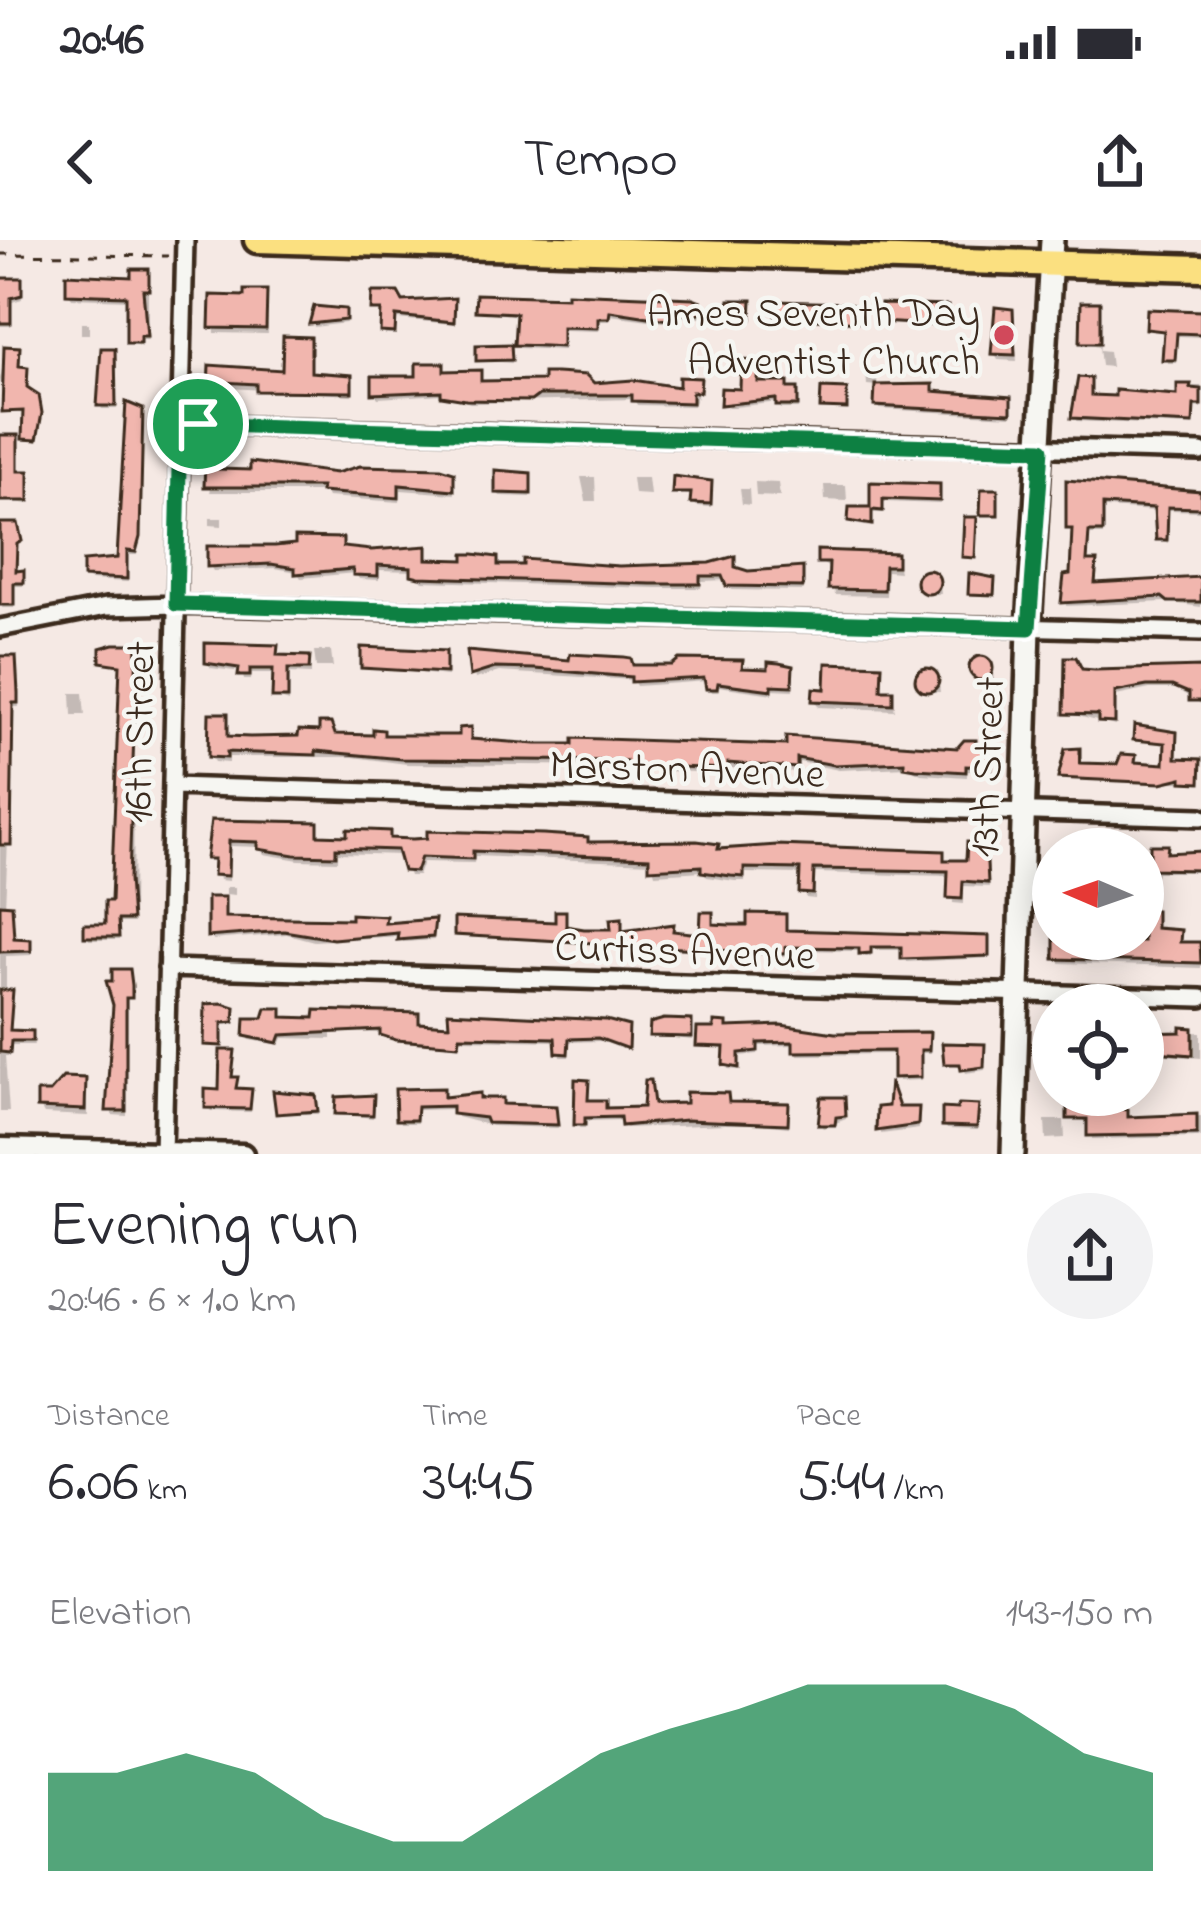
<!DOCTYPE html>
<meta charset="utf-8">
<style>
:root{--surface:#fff;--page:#f2f2f3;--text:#2b2b33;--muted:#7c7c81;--accent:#0b8043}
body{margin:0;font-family:"Indie Flower",sans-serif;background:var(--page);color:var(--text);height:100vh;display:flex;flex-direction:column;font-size:45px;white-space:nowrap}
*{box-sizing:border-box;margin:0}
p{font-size:39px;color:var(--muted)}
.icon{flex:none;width:66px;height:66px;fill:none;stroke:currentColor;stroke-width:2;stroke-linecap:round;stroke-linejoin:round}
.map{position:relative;height:914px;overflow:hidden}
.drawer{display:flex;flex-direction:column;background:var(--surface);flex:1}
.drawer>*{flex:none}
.needle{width:78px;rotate:272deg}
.controls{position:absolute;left:1032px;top:588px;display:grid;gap:24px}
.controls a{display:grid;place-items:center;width:132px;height:132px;border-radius:50%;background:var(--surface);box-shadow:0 6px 30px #0003;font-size:60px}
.pin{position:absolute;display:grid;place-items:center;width:102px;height:102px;color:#fff;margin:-51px;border:6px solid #fff;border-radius:50%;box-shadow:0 3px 12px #0007}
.round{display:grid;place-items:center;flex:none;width:126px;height:126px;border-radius:63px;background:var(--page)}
.head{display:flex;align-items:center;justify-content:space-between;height:204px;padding:0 48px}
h1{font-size:66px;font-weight:600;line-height:90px}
.figures{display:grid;grid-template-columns:repeat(3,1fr);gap:18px;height:204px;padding:12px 48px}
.figures div{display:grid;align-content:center}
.figures b{font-size:60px;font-weight:600}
.figures small{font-size:33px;font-weight:400}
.figures p{font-size:33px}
.chart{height:336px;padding:24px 48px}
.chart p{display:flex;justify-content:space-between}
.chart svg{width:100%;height:216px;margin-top:12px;fill:var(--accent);opacity:.7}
.status{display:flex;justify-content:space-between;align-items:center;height:84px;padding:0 60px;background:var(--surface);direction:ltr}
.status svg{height:33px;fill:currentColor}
header{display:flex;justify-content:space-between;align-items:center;height:156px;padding:0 48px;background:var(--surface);font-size:54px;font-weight:600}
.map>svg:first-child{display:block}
.shadow{fill:#0003}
.building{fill:#f1b6ae;stroke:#3b2a1e;stroke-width:3}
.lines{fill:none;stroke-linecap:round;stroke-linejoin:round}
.minor-casing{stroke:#3b2a1e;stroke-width:24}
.tertiary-casing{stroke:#3b2a1e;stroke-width:27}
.secondary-casing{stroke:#3b2a1e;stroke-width:30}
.primary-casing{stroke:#3b2a1e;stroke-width:33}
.path{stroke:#3b2a1e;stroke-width:3;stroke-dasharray:9 9;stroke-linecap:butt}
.minor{stroke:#f6f6f2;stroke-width:15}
.tertiary{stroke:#f6f6f2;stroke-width:18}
.secondary{stroke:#f6f6f2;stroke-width:21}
.primary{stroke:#fbe080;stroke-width:24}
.route-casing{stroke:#fff;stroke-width:24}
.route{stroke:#0b8043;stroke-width:15}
.poi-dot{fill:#d1495b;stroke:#f6f6f2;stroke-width:4.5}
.labels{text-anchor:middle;stroke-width:9;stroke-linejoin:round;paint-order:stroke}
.poi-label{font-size:42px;fill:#3b2a1e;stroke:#f6f6f2;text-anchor:end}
.street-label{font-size:42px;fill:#3b2a1e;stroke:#f6f6f2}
</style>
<div class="status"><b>20:46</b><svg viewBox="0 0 49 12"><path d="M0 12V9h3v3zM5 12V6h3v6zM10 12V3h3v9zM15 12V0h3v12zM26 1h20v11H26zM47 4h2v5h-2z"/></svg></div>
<header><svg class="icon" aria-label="back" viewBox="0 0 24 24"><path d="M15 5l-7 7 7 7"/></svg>Tempo<svg class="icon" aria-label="share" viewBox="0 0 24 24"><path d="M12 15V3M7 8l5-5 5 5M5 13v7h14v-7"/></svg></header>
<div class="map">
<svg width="1201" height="914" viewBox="0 0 1201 914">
<rect width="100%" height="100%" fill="#f5e9e4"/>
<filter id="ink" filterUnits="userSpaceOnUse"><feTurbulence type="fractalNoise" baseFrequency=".00833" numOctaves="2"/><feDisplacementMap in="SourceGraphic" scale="24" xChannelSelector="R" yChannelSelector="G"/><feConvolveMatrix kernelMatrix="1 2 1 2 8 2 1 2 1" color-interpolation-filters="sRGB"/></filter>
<g filter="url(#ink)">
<!-- shadow -->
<path class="shadow" d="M148 32V100H141V107L129 102V60L72 58 69 53Z
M20 41 22 59 12 62 11 86H0V63Z
M265 53 268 94 215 93 213 58Z
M453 61 454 84 396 79V95H385L384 73 374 69Z
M699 63 702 78 680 77V84L610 75V81H599L598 91 563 90V110L519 108V76L478 71Z
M750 63 752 82 720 85 718 81Z
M1098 65 1100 110 1109 111 1111 127 1101 126 1099 106 1083 102Z
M946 69 948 89 883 81Z
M857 70 859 84 778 76Z
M1012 71 1017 121 998 120 994 113Z
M1201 71V97L1177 96 1176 123H1168L1166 94 1149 88Z
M312 72H344L346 83 314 87Z
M81 83H89V94H81Z
M310 100 311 135 350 138 352 155 211 147 212 128 285 134Z
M510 107 512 123 479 120Z
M6 109 18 110 19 129 28 133 27 151 39 162 38 202 25 198 26 174 5 171 0 139Z
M114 111 117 169H102L100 165Z
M757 124 759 145 797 151 799 169H781L779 162 726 168 743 152Z
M442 126 445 134 479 133 482 144 681 151 699 141 701 145 693 166 637 165 634 159 470 163 443 154 378 158 375 153Z
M866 130 876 131 878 148 1010 160 1011 176 879 169 878 146 867 145Z
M1090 141 1091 158H1179L1180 146H1201V168L1194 167V186L1076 181Z
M141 171 137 315H128V342L89 340 86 336 120 321Z
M17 198 18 234 29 238V264L1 260Z
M217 224 220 229 337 236 452 235 455 254 401 250 400 262 327 257 324 252H210Z
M529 236 531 257 500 256 498 253Z
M581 237H595L596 261H586Z
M632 238H648L650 255 634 254Z
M755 242 778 243 780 257 756 256Z
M1069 243 1201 253V271L1169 270 1168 303 1159 299 1157 271 1104 268 1103 295H1090L1088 324 1097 328 1096 346 1201 341V367L1165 362 1066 366 1075 292 1069 289Z
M710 244 711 267 696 266 694 256 675 252Z
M824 245H846L847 261 825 260Z
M873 246 939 247 940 264 884 262 883 273H872V287L853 284 851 270 873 271Z
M740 249H749L750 265 742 264Z
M210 278H222V286L210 285Z
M19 290 17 334 22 333 24 346H14V368H2Z
M341 301 344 310 414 314 425 309 428 322 497 320 500 328 710 326 733 320 736 330 748 334 801 330 804 351 732 350 727 340 701 341V348H656L423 341 414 331 379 330V340L359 339 355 333 301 338 297 332 275 328 213 331 210 326 270 310Z
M896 316 899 332 887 331 886 356 835 355 831 329 820 322Z
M919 337H939L941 354 921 353Z
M135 407 133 683H119V700H89L87 696 108 687 114 664 123 428 103 422Z
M276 408 279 418 308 419 311 424V434L290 433 289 462 275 457 276 433H252L251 440H244L242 432 211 428 208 423Z
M314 411H331L333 427H316Z
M445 413 447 436 364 427Z
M470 414 633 428 741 423 743 431 791 429 793 450 773 449V454L718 446V452H712L708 441 636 446 633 440 499 432 475 439Z
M14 419 19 467H14L5 667 13 673 15 701 32 706V715L6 716V753L14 758 11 794H31L34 805H12L11 816H5L9 872H0V443Z
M972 423 992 424 994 441 973 440Z
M880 428 883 453H891L895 470 819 467 815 461Z
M1201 428V464L1176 449H1150L1116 456 1115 486 1067 473 1081 432Z
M917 435H938L940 452H919Z
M71 453H83L85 475H72Z
M226 476 229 499 462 498 469 490 473 502 536 507 789 508V500L958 511 974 503 979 510 991 511 994 532 967 531V537L921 534 907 527 839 530 799 522 798 532 730 528 729 533 632 530 630 526 407 524 353 517H229V523L214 522 211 517Z
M1176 494V521L1201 523V543L1062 538 1080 526 1119 527 1134 518 1136 525 1167 527 1168 506 1136 499Z
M213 583 316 585 320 598 388 594 392 601 943 614 946 623H969L984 606 989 647 964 646V664L953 663 951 636 815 633V659L806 658 803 634 746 633 745 641H735L707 637 703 631 655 634 652 623 475 616 474 623 423 622 418 636H409L401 615 338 613V621L299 620 264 614 260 607 231 606 229 641 219 640 216 624 209 619Z
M1166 608 1168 616H1201V632H1157L1155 640 1143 641V616Z
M226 647H235V655L226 654Z
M223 660 225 680 384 679 386 686 433 682 434 700 403 702 401 696 314 701 287 694 212 700Z
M1154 673 1156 691 1180 692 1181 705 1201 706V728L1060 723 1059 699H1071V709L1096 710V699L1144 704Z
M565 674 567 689 614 692 620 681 622 694 672 687 674 694 703 697 711 675 714 687 750 688 785 677 787 693 987 699 989 718 906 722 904 710H871V716L865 717 862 711 786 710V717L457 694 558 685Z
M128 732 127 876 112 875 116 765Z
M208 767 235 774V785H222V808L207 804Z
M280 771 282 780 417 776 419 786 628 788 629 811 601 801 569 802V817H561L558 801 460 799V807L385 798 382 793 332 792V799L283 798 280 805 250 800 247 796Z
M690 784 692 800 652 795Z
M729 790 928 795 930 813H921V840L898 841 896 814 798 815 796 805 759 806 758 814 740 816 739 830 728 829 727 810 699 805Z
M1201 792V818L1154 814 1152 833 1143 832V795Z
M984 807 985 830 966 833 963 827 947 823Z
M233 813V840L237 851 252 856 251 872 210 871 222 853Z
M84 841 88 876 44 874 40 867 51 855Z
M587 843 589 863H604L606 871 689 866 727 856 729 865 787 866 789 887 751 883 626 888 624 880 585 881V888H579Z
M442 851 445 860 555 869 558 888 492 886 457 877 455 869 418 870 417 883H401L398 852Z
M315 858 318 874 279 873Z
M372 858 373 878 338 874Z
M845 864 846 879 823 888 821 885Z
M977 868 978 890 947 889 945 885Z
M880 869 917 870 919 889 881 894Z
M1126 872 1128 880 1201 877V897L1092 899 1090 882 1070 878Z
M1045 880H1064L1065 898 1046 899Z"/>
<!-- building -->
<path class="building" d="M131 29H149V50H143L147 96H140V103H126V56L66 54V34L131 37Z
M0 38H22V55L11 58V83H0Z
M244 50H267L266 89 209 88 210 55 244 56Z
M372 52H398L403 61 455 58 454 82 396 76 395 93 380 92 381 70H371Z
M567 53 693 58 701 61V74H679V80H668L610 71 609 78H598V88L562 87V107L545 106 514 105 516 73 475 71 476 54 567 57Z
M729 60H752L751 79 715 82 713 66H729Z
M775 61 848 63 859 68 858 82 775 76Z
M1081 62H1100V103H1080Z
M881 64 948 66 947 86 880 82Z
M314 66 346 69V80L309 84Z
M995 67 1013 69 1015 115 991 114Z
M1147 69 1201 71V94L1177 93 1175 120H1162L1164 91 1146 89Z
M283 96 311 97V132L352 135V152L256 151V144L223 142V148L208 147 209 125 282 130Z
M511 104 512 120 476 121V105Z
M4 106 20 107 19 126 28 127 27 147 39 155 42 173 37 200 22 199 23 171 2 172Z
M101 108H115L116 166H97Z
M741 120 759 121 758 142H788V148H798V166H776V159L720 165 721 148 740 149Z
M416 123H444V131L481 130V141L543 140V133H556L586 135 594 143 633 140 679 147V137L701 138 700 152H692V163L632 161V155H539L531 161 466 160 441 156V151L372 154V136H416Z
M1078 137 1091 138V155L1115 156V150L1177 155V144H1191L1190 148 1201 149V165H1194L1193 184 1071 178Z
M933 144V151L1011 157V173L874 166 875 145Z
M821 148 847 149V169L820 168Z
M126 162 143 169 140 297 136 312 127 311V339L83 337V321L117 318Z
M0 195H18V231H29V261H0Z
M205 221H219V229L250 230V222L336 233 360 226 441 228 454 232V250L399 245V258L321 252V247H204Z
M495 230 531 233V254L495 253Z
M673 236 712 241 711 264 690 263 691 253H672Z
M1066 240 1201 251V268L1168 267 1167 300H1156L1154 268 1103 265V292H1089L1087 321H1097L1095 343 1201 337V362H1168L1162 357 1061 363 1064 335 1070 334 1072 289H1066Z
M870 242 940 244V261L883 259V271L872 270V285L848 281 849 267H870Z
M981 249H998V275H980Z
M964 277H977L975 318 962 317Z
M0 283H18L22 301 17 304 16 331 24 330V343H14V365H0Z
M295 297 343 298V307L371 310 427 306V319L464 320V314H474L498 317V325H523V319L619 326 710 323 735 316V327L748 331 803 327V347L726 346 722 336H700V344H651L419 337 411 335V327L378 325V336L353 335V329L295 334V328L271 324 207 327V306H275L295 304Z
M817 310 897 313V326H885L884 350 828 349 829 323H817Z
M916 342a12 12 0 1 1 24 0a12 12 0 1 1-24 0Z
M969 333 995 338 994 355 968 354Z
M205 403 278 405 277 415 310 416 309 429H288V458H272L273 429H250V436H238L239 428 205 423Z
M114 404H137L129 639 132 680H118L119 697H84V684H105V661H111L120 425 100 422V408Z
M361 407 446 411V433L361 428Z
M467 411 569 420 570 414 624 417 631 418 633 425H672L679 419 743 420 742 428 768 429V422L779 423 793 426 792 446 772 445V450L718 443 717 449H706L704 438 631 442V437L535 429 495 428 470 436Z
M969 428a12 12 0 1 1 24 0a12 12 0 1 1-24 0Z
M0 416H16L18 453V463H13L11 605H0Z
M1065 417H1076L1082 429 1095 430 1201 427V461H1189V453L1172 446H1147L1115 452V483L1098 482V475L1064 474Z
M826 423 882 425 881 450H893V464L812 461 813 448 825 449Z
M915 440a12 12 0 1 1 24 0a12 12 0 1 1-24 0Z
M209 473H228V496L250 497 298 496 299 490 319 491V483H331L335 494 373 495V489L384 490V495H459V488L471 487V499L536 504H573V498L786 505V496L957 508 964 500H976V507L993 508 992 527 966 526V532L916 529 904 527V522L834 525 797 518V528L728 523V529L626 525V521L402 519 316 511V515L227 512V518L208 517Z
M1134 485 1177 492 1176 518 1201 519 1200 543 1182 542V538L1161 543 1058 538 1065 509 1080 508V523L1117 524 1121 514 1136 515 1135 522 1164 524 1165 503 1133 500Z
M211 580 318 582V595L347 596V589L390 591V598L413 599 427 598V591L543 594 588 597V602L697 601 719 604 718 609 777 605 944 611V620H966L967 602 986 603 988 643 963 641 962 659 947 658 948 631 814 629 813 654 799 653 800 629 744 628V637L731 636 701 632V626L649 629V618L473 611V619L421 617 416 632 403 631 397 610 336 608V616L295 615 258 609V602L229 601 228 636 213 635 214 619H206Z
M1150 605H1168L1167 613 1201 611V630L1150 629Z
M207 657H225V677L351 679V674L386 676 385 683 435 679 433 697 397 700 398 693 333 699 284 691 207 697Z
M0 664 12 665 14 698 31 699V711L0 712Z
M1143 670H1156V688L1181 690 1180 702H1200L1201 723 1054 719V699L1093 707V701H1143Z
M555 671H566V686L584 689H611L610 679 622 678V691L674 684 673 691 700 694 701 672H713V684L730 685H747V673L786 674V690L989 696V716L901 719V707H871V713L859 714V708L785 707V714L454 695V678L555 682Z
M112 729H130L132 745V758H126V871H106L113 765 106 741H112Z
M0 750H13L10 790 33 791V801H11L10 813 0 812Z
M222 763 235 767 234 782 222 783V806L204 805 205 764Z
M266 768H282V777L314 778 315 770 419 773V783L449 785 448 772 606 780 629 786 628 809 598 798 569 799 568 814 556 813 555 798 460 796 459 805 447 804 396 800 380 795V790L281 795 278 803 244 796 245 778H263Z
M664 779 692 780V797L649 796 650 783Z
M714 782 727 783V787L781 785 835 793 930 792 929 810H921V837L893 838V811L793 812V802L758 803V811L739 813V828L723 825 724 807 696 806 697 788H714Z
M1181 787 1193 788V815L1145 811V793L1181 792Z
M942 803 985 804 984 827 961 830 960 824H944Z
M220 810H235L232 837H238L236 848 252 849 250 869 205 868V849L219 850Z
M63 837 86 838 85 870 37 868V852H50Z
M575 839 589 840 588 860H606V868L643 867 645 840H651L654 864 686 863V852L728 853 729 862 789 863 788 884 686 880 621 886 620 877 585 878V885H574Z
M890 841 899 867H919L918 885 876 891 877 867 888 866Z
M444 848V857L480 853V858H503V864L556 866 558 885 487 883 485 878 452 874V866L417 867 416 880H396L395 849Z
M273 851 316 855 318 871 276 874Z
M374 855 373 875 335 874 336 857Z
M821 857H845L846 876 836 877 835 885H818Z
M1067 863 1128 870V877L1197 874V894L1087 896V879H1067Z
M959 864 979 865 977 887 942 886V868L957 869Z"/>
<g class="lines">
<defs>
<path id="minor" d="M180 184 1201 212
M0 388 106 367 176 365 1201 392
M172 546 1201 577
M167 728 1201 758
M163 914 185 0"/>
<path id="tertiary" d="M0 908 243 914"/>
<path id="secondary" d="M1013 914 1029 388 1052 0"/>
<path id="primary" d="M257 0 1201 28"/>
</defs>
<!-- minor casing -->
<use href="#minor" class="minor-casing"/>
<!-- tertiary casing -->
<use href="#tertiary" class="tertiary-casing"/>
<!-- secondary casing -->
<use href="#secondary" class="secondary-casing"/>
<!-- primary casing -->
<use href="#primary" class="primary-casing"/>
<!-- path -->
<path class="path" d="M0 14 168 16"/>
<!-- minor -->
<use href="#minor" class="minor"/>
<!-- tertiary -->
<use href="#tertiary" class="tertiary"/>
<!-- secondary -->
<use href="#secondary" class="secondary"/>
<!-- primary -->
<use href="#primary" class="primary"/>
</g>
</g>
<g class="lines" filter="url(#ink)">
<defs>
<path id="route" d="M180 184 1042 209 1029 388 176 364Z"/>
</defs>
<!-- route casing -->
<use href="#route" class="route-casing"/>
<!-- route -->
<use href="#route" class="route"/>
</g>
<!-- markers -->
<circle class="poi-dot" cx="1004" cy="95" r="12"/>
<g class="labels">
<!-- poi labels -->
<g class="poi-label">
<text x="980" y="86">Ames Seventh Day<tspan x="980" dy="48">Adventist Church</tspan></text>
</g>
<!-- street labels -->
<g class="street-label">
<text transform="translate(137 492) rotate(-89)" y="15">16th Street</text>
<text transform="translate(687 527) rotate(2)" y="15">Marston Avenue</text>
<text transform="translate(985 527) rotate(-88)" y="15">13th Street</text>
<text transform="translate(685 709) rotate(2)" y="15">Curtiss Avenue</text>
</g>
</g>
</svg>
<div class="controls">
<a><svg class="needle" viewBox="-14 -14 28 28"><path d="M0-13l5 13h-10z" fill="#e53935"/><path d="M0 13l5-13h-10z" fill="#7c7c81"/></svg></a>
<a><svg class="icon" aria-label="locate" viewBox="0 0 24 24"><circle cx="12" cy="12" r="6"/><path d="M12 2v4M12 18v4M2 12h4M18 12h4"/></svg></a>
</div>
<div class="pin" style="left:198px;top:184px;background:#1e9e55"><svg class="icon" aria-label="arrive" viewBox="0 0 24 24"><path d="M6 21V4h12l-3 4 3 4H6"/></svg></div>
</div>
<section class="drawer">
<div class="head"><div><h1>Evening run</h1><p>20:46 · 6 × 1.0 km</p></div><a class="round"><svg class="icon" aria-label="share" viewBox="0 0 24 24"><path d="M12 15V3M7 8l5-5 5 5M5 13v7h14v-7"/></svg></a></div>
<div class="figures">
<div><p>Distance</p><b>6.06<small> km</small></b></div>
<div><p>Time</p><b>34:45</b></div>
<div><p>Pace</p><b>5:44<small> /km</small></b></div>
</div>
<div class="chart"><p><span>Elevation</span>143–150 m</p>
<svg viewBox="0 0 160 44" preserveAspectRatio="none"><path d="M0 44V24L10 24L20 20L30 24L40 33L50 38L60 38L70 29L80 20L90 15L100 11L110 6L120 6L130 6L140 11L150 20L160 24V44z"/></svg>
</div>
</section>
